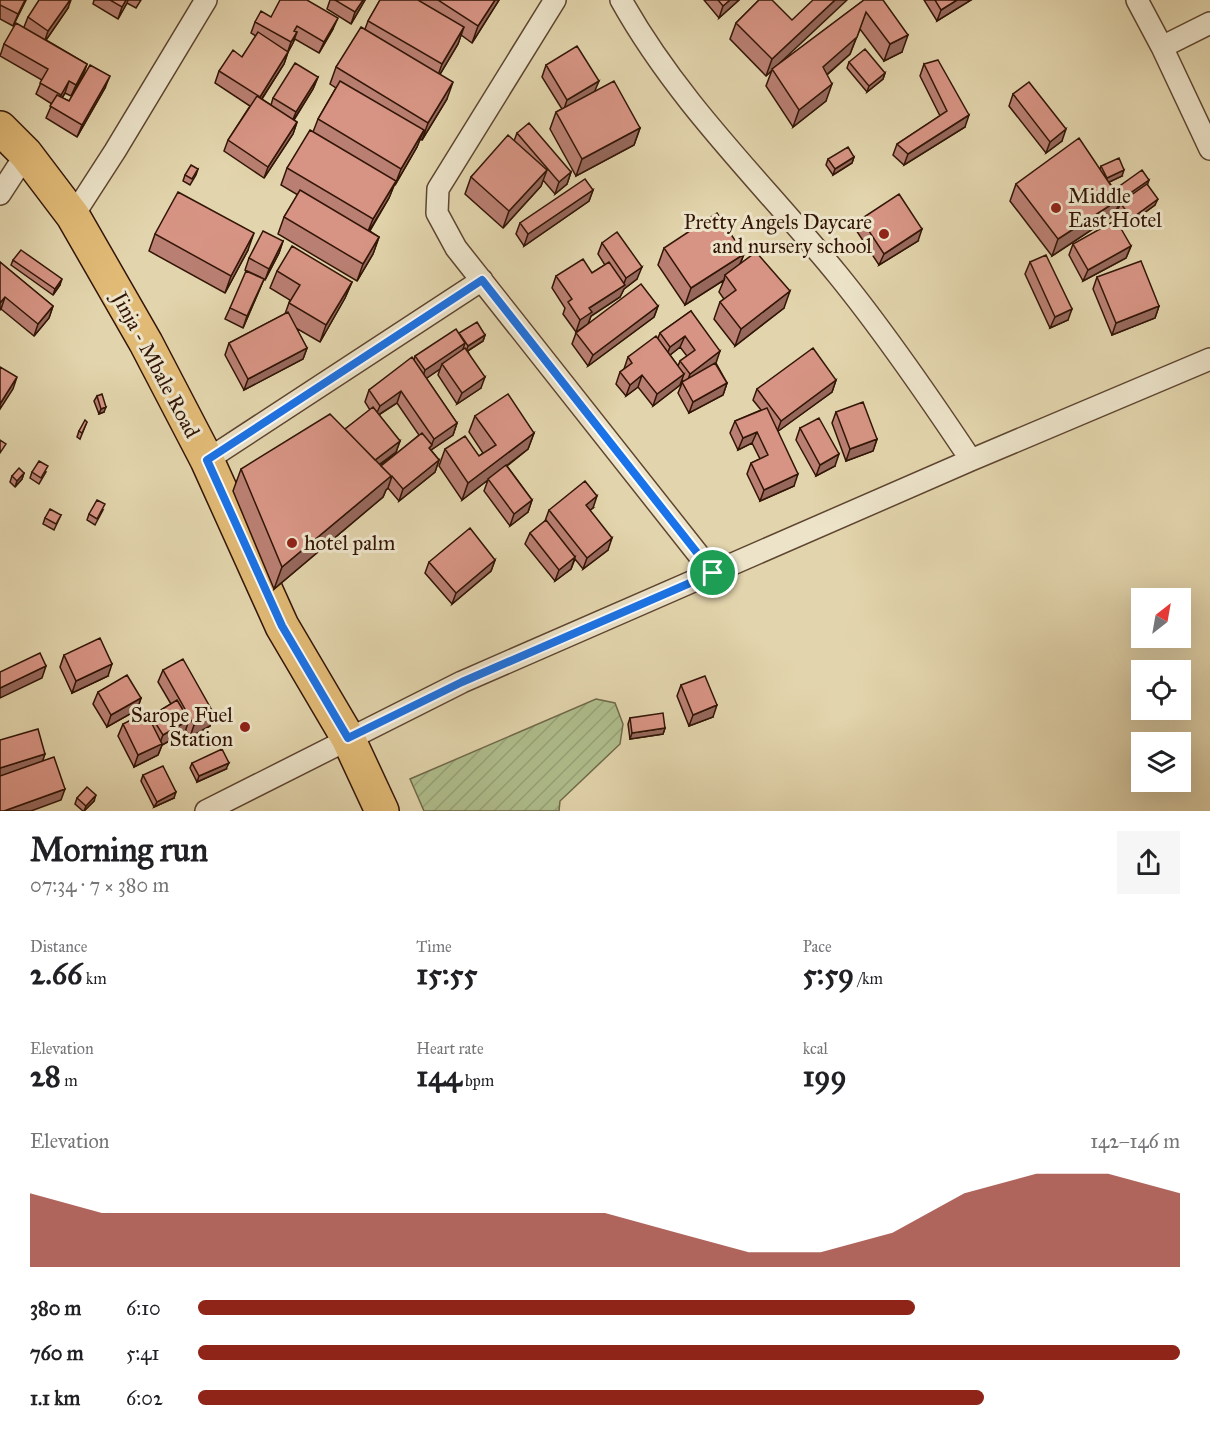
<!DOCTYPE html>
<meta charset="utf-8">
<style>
:root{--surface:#fff;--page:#f6f6f6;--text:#202124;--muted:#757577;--accent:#8f2418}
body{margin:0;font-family:"IM FELL Great Primer",serif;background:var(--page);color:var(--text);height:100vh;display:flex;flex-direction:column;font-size:22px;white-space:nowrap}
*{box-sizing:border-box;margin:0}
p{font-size:20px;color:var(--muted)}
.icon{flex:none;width:33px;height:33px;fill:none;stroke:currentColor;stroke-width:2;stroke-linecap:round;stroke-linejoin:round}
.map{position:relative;height:811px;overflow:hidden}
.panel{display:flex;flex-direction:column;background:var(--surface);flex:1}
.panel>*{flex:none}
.needle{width:39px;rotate:31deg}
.controls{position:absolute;left:1131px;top:588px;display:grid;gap:12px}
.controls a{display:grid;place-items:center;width:60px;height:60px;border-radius:0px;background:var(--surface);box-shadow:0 6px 24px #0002;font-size:30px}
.pin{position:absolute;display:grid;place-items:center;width:51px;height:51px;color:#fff;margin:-26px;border:3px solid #fff;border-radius:50%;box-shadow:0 2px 6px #0007}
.round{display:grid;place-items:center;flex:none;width:63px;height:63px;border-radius:0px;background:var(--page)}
.summary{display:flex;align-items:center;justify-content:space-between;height:102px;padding:0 30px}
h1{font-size:33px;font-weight:700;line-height:45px}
.stats{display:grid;grid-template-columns:repeat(3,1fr);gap:9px;height:102px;padding:6px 30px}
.stats div{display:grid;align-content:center}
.stats b{font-size:30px;font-weight:700}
.stats small{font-size:16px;font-weight:400}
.stats p{font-size:16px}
.chart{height:168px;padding:12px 30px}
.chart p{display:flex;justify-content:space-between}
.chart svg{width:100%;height:108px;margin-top:6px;fill:var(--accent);opacity:.7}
ul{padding:0 30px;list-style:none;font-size:20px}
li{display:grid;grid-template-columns:96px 72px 1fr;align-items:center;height:45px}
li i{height:15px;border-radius:8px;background:var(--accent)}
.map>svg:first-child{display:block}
.garden{fill:url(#garden-furrows);stroke:#706949;stroke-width:1.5}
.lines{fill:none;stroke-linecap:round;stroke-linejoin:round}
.street-casing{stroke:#5e4530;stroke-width:24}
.primary-casing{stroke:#321506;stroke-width:36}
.street{stroke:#ece3c9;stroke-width:21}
.primary{stroke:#e1ba76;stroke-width:33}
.wall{fill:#b97f72;stroke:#321506;stroke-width:1.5;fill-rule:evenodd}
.shaded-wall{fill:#96685c;stroke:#321506;stroke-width:1.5}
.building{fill:#d79484;stroke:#321506;stroke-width:1.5}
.route-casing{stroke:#fff;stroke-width:12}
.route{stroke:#1a73e8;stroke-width:8}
.poi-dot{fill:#8f2418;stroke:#ece3c9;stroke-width:2}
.labels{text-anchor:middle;stroke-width:6;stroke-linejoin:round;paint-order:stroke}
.poi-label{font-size:21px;fill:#321506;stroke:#ece3c9;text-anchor:start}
.street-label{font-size:21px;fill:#321506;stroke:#ece3c9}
</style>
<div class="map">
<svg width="1210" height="811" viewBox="0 0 1210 811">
<defs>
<pattern id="garden-furrows" width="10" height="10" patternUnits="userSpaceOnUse" patternTransform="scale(1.5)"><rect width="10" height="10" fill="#afbd8c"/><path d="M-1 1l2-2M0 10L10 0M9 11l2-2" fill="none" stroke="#97a277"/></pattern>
</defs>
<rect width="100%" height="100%" fill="#e2d4ac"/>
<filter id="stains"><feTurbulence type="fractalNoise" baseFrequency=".00333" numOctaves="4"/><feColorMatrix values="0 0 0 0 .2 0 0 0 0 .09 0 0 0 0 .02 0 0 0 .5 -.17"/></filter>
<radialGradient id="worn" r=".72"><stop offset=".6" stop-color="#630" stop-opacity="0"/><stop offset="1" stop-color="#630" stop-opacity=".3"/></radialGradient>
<!-- garden -->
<path class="garden" d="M596 699 615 703 623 724 620 744 560 801 559 811H424L410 779Z"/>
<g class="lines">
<defs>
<path id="street" d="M555 0 438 189 437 213 456 248 713 573
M621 0C679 104 763 183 838 275 886 334 929 397 971 460
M1137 0 1162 47 1210 149
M1162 47 1210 23
M0 194 26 154
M73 216 115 151 206 0
M207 460 482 280
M206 811 462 682 971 460 1210 359"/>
<path id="primary" d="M0 128 26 154 73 216 146 343 207 460 282 626 348 738 382 811"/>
</defs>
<!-- street casing -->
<use href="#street" class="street-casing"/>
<!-- primary casing -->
<use href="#primary" class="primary-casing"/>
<!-- street -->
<use href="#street" class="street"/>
<!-- primary -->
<use href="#primary" class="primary"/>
</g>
<!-- wall -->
<path class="wall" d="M0 0H26L13 26 0 19Z
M94 0H141L136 8 127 3 118 19 93 4Z
M330 0H365L351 24 327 9Z
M380 0H499L472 43 461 35 458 44 440 74 447 99 422 140 420 139 417 147 395 185H394L389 198 370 231 379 237 373 254 357 281 278 234 284 217 298 195 281 185 287 168 313 132 318 119 336 88 330 84 336 67 365 29 368 21Z
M704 0H739L719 18Z
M759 0 775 67 864 0 902 52 884 61 860 29 850 54 827 75 826 101 793 127 766 86 772 70 766 76 730 39 736 23Z
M924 0H971L937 21Z
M68 8 46 40 87 64 83 75 71 96 65 93 62 98 69 101 105 88 77 137 46 118 52 104 36 94 42 80 0 56 4 44 24 27 28 17Z
M271 17 333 29 319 53 295 39 288 52 284 64 262 99 271 105 273 98 318 77 313 89 294 120 297 122 293 134 264 178 224 151 228 140 250 106 215 83 219 71 242 57 256 36 251 33 255 22Z
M849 62 885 73 883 79 867 92 847 68Z
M924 64 965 127 904 165 893 155 897 144 940 116 920 76Z
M546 65 595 91 640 128 634 145 576 176 550 129 556 112 562 109 542 77Z
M1013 94 1062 141 1046 153 1009 106Z
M517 133 571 172 567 184 555 194 543 180 541 186 503 228 465 194 471 177 514 141Z
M854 157 852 163 833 175 826 165 828 159Z
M1101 166 1122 176 1109 182 1114 190 1147 185 1155 205 1129 224 1118 209 1120 205 1118 206 1114 215 1052 256 1010 201 1016 184 1100 169Z
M198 169 196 175 190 185 183 181 185 175Z
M593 190 589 201 524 246 516 234 520 223Z
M861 219 918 241 879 265 856 230Z
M155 234 248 250 225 293 149 251Z
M283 241 279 253 265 280 264 279 243 328 225 319 230 308 260 277 245 270 249 258Z
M602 243 637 279 624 289 620 297 591 316 588 324 658 306 654 317 588 366 572 344 576 333 587 325 576 332 563 314 565 308 552 288 556 276 592 273 605 265 598 254Z
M1073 244 1131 246 1126 258 1083 281 1069 255Z
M664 248 744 254 740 265 784 308 735 346 714 319 720 302 724 299 719 292 724 280 685 305 658 265Z
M13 260 60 285 53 295 11 265Z
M0 262 53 306 49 318 34 336 1 309Z
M1030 262 1068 320 1050 328 1025 274Z
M277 271 352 282 345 298 320 342 296 328 307 348 303 359 244 390 225 355 229 343 285 314 290 300 270 288Z
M1097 277 1159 306 1155 318 1112 335 1093 289Z
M691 311 716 363 727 383 723 395 689 413 678 393 683 381 682 380 680 385 653 406 638 387 626 396 616 384 620 372 624 369 628 357 658 338 660 333ZM680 347 687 356 680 361 678 366 670 355Z
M459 334 485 335 483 341 468 351 481 388 457 404 438 375 440 369 426 378 457 423 453 435 431 450 439 460 435 472 399 501 388 488 386 490 383 497 274 589 233 491 241 469 345 429 370 410 365 402 369 390 414 360 415 356ZM397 403 419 435 381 466 380 465 396 452 400 441 379 415Z
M836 380 832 392 778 431 794 486 760 501 747 474 751 463 760 459 752 443 738 450 730 433 735 421 761 410 753 400 757 389Z
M97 396 104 412 99 414 94 401Z
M836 412 877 439 873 451 846 461 832 423Z
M475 416 534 433 528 449 507 466 532 500 528 512 510 526 484 491 488 480 462 500 439 466 445 449 479 456 483 453 469 432Z
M87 422 80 439 77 437 79 431Z
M800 428 835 466 816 476 796 440Z
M32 472H46L39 484 30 478Z
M24 473 22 479 15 487 10 482 12 476Z
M593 508 590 510 608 550 583 569 575 559 571 569 555 581 525 544 530 533 545 521 549 510Z
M103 510 95 525 87 520 89 514Z
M61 515 54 530 43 524 45 518Z
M495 560 491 571 452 604 425 573 429 562Z
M64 655 108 676 72 693 60 667Z
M163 670 214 714 210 726 190 737 185 729V732L162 745 158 755 134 767 118 736 123 724 150 720 151 716 171 704 158 682Z
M681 685 713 717 689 726 677 696Z
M98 692 141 698 137 710 107 727 93 704Z
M630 718 665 728 663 734 630 739 628 724Z
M192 763 226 769 197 782 190 768Z
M143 775 174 798 154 807 141 781Z
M77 798 94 801 84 811H83L75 804Z"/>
<!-- shaded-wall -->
<path class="shaded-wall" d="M25 0H26L13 26 18 14Z
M70 0H71L68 8 44 43 48 31Z
M126 0H128L127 3 118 19 122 7Z
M363 0H365L351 24 355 12Z
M495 0H499L472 43 478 26Z
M730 0H739L719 18 723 6Z
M835 0H847L766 76 772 59Z
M957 0H971L937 21 941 10Z
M866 12 850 54 816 84 823 67Z
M338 18 333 29 319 53 324 42Z
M464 27 458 44 436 81 442 64Z
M297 32 293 43 287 54 291 42Z
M908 35 902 52 884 61 890 44Z
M288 52 284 64 255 109 260 97Z
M87 64 83 75 71 96 76 85Z
M885 73 883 79 867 92 869 86Z
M110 76 105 88 77 137 82 125Z
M318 77 313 89 291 124 296 112Z
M69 81 65 93 57 106 61 95Z
M599 81 594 93 563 112 567 100Z
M453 82 447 99 422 140 428 123Z
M832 84 826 101 793 127 799 110Z
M969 115 965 127 904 165 908 154Z
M297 122 293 134 264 178 268 167Z
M640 128 634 145 576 176 582 159Z
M1066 129 1062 141 1046 153 1050 142Z
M424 130 417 147 395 185 401 169Z
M854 157 852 163 833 175 835 169Z
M547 170 541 186 503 228 509 211Z
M1124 170 1122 176 1105 184 1107 178Z
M571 172 567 184 555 194 559 182Z
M1149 180 1147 186 1120 203 1118 206 1114 215 1052 256 1058 239Z
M396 181 389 198 366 236 373 219Z
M593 190 589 201 524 246 528 234Z
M1158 199 1155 205 1129 224 1132 218Z
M922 229 918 241 879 265 884 254Z
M254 233 248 250 225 293 231 276Z
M379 237 373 254 357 281 363 264Z
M283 241 279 253 265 280 269 269Z
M1131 246 1126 258 1083 281 1088 270Z
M744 254 737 271 725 275 724 280 685 305 691 288Z
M642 267 637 279 624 289 620 297 591 316 588 324 576 332 580 320 589 308 623 286 626 278Z
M62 279 60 285 53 295 55 289Z
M264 279 259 291 243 328 247 316Z
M352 282 345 298 320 342 326 325Z
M790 291 784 308 735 346 741 329Z
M5 297 1 309 0 310V303Z
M53 306 49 318 34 336 38 324Z
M658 306 654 317 588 366 593 355Z
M1159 306 1155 318 1112 335 1116 323Z
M1072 309 1068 320 1050 328 1055 317Z
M485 335 483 341 466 352 468 346Z
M685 336 680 347 665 359 670 347Z
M465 343 461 355 442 364 440 369 421 382 425 370Z
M307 348 303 359 244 390 248 379Z
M720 351 716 363 686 385 690 374Z
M684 374 680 385 653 406 657 394Z
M642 375 638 387 626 396 630 385Z
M17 377 13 389 0 409V404Z
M485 377 481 388 457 404 462 393Z
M836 380 832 392 777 432 781 421Z
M727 383 723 395 689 413 693 402Z
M401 391 397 403 375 417 380 406Z
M106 407 104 412 99 414 101 409Z
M457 423 453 435 431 450 429 448 431 446 434 439Z
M757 432 752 443 738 450 743 438Z
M534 433 528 449 462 500 468 483Z
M877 439 873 451 846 461 850 449Z
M400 441 396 452 365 475 370 464Z
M839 454 835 466 816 476 820 465Z
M439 460 435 472 399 501 403 489Z
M24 473 22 479 15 487 17 481Z
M798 474 794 486 760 501 764 490Z
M391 476H392L388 488 386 490 383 497 274 589 282 567Z
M597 496 593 508 582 516 586 505Z
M532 500 528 512 510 526 514 514Z
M612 538 608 550 583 569 587 558Z
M575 557 571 569 555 581 559 570Z
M495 560 491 571 452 604 456 593Z
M112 664 108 676 72 693 76 681Z
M46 666 42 678 0 698V688Z
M141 698 137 710 107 727 111 715Z
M717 705 713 717 689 726 693 715Z
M214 714 210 726 190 737 194 725Z
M189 720 185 732 162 745 158 755 134 767 138 755 159 745 163 735Z
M665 728 663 734 630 739 632 733Z
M45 754 41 766 0 778V768Z
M229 763 226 769 197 782 199 776Z
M65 789 61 800 31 811H4Z
M176 792 174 798 154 807 157 802Z
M96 795 94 801 84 811 86 806Z"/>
<!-- building -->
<path class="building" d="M0 0H25L18 14 0 5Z
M39 0H70L48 31 28 17Z
M110 0H126L122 7Z
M280 0H307L338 18 324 42 297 26 294 31 297 32 291 42 255 22 261 11 271 17Z
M335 0H363L355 12Z
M380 0H418L464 27 442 64 368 21Z
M438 0H495L478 26Z
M718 0H730L723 6Z
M759 0H772L792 20 813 0H835L772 59 736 23Z
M864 0H883L908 35 890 44 866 12 857 37 823 67 832 84 799 110 772 69Z
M935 0H957L941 10Z
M16 23 87 64 76 85 69 81 61 95 40 83 48 69 4 44Z
M361 27 453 82 428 123 336 67Z
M258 32 288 52 260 97 219 71 233 50 242 57Z
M577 46 599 81 567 100 546 65Z
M865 49 885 73 869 86 849 62Z
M938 60 969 115 908 154 897 144 947 111 924 64Z
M295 63 318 77 296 112 273 98Z
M90 65 110 76 82 125 50 106 57 95 69 101Z
M340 81 424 130 401 169 318 119Z
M614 81 640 128 582 159 556 112Z
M1029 82 1066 129 1050 142 1013 94Z
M257 96 297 122 268 167 228 140Z
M529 123 571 172 559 182 517 133Z
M310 130 396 181 373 219 287 168Z
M508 135 547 170 509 211 471 177Z
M1079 138 1120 199 1058 239 1016 184Z
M848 147 854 157 835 169 828 159Z
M1119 158 1124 170 1107 178 1101 166Z
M191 165 198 169 192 179 185 175Z
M1142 170 1149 180 1120 200V199L1114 190Z
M585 179 593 190 528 234 520 223Z
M1147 184 1158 199 1132 218 1120 203Z
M300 190 379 237 363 264 284 217Z
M178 192 254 233 231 276 155 234Z
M899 194 922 229 884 254 861 219Z
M717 213 744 254 691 288 664 248Z
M1116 220 1131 246 1088 270 1073 244Z
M263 231 283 241 269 269 249 258Z
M617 232 642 267 626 278 602 243Z
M292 246 352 282 326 325 289 303 300 285 277 271Z
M21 250 62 279 55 289 13 260Z
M756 252 790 291 741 329 720 302 736 290 725 275Z
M1046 255 1072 309 1055 317 1030 262Z
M583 259 592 273 609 262 625 285 589 308 592 312 580 320 568 302 572 299 556 276Z
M1141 261 1159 306 1116 323 1097 277Z
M0 262 53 306 38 324 5 297 0 303Z
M246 271 264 279 247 316 230 308Z
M641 284 658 306 593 355 576 333Z
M691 311 720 351 690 374 680 361 695 350 685 336 670 347 660 333Z
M288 312 307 348 248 379 229 343Z
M477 322 485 335 468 346 459 333Z
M456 329 465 343 425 370 415 356Z
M656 336 684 374 657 394 642 375 630 385 620 372 632 363 628 357Z
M465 348 485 377 462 393 442 364Z
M813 348 836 380 781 421 757 389Z
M412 357 457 423 434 439 401 391 380 406 369 390Z
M715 363 727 383 693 402 682 382Z
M0 367 17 377 0 404Z
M102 394 106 407 101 409 97 396Z
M508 394 534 433 468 483 445 449 465 436 479 456 496 445 475 416Z
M863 402 877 439 850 449 836 412Z
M373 407 400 441 375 460 345 429Z
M767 408 798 474 764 490 751 463 768 455 757 432 743 438 735 421Z
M330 414 391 476 282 567 241 469Z
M819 418 839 454 820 465 800 428Z
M85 420 87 422 82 433 79 431Z
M422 433 432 445 429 448 439 460 403 489 392 476 390 478 391 476 381 466Z
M0 440 6 444 0 453Z
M39 461 48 466 41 478 32 472Z
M506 465 532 500 514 514 488 479Z
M19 468 24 473 17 481 12 476Z
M585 481 597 496 586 505 612 538 587 558 549 510Z
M97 500 105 504 97 519 89 514Z
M50 509 61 515 56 524 45 518Z
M546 520 575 557 559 570 530 533Z
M470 528 495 560 456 593 429 562Z
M100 638 112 664 76 681 64 655Z
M40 653 46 666 0 688V672Z
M183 659 214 714 194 725 163 670Z
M127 675 141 698 111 715 98 692Z
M705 676 717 705 693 715 681 685Z
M177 700 189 720 163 735 151 716Z
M146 712 162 744 138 755 123 724Z
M663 713 665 728 632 733 630 718Z
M38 729 45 754 0 768V740Z
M222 749 229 763 199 776 192 763Z
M54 757 65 789 4 811H0V776Z
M163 766 176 792 157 802 143 775Z
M87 787 96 795 86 806 77 798Z"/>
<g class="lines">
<defs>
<path id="route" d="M482 280 713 573 462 682 348 738 282 626 207 460Z"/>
</defs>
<!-- route casing -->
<use href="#route" class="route-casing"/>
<!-- route -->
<use href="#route" class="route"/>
</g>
<!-- markers -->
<g class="poi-dot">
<circle cx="1056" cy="208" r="6"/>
<circle cx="884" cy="234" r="6"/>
<circle cx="292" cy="543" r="6"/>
<circle cx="245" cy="727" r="6"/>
</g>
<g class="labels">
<!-- poi labels -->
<g class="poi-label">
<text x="1068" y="203">Middle<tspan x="1068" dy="24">East Hotel</tspan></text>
<text x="872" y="229" text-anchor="end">Pretty Angels Daycare<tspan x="872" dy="24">and nursery school</tspan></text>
<text x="304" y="550">hotel palm</text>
<text x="233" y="722" text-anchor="end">Sarope Fuel<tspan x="233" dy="24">Station</tspan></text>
</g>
<!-- street labels -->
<g class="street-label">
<text transform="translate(156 365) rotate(62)" y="7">Jinja - Mbale Road</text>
</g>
</g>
<rect width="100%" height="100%" filter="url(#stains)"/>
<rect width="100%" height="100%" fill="url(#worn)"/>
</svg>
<div class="controls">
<a><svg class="needle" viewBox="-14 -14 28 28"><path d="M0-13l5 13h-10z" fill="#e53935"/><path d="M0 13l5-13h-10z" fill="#757577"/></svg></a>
<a><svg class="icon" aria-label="locate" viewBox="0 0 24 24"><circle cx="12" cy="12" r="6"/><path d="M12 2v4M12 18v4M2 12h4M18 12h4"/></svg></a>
<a><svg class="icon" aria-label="layers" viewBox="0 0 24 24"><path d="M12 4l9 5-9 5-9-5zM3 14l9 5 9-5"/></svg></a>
</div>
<div class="pin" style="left:713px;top:573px;background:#1e9e55"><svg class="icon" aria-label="arrive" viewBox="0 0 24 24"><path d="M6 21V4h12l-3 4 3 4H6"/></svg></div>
</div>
<section class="panel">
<div class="summary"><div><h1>Morning run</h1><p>07:34 · 7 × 380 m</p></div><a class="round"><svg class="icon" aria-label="share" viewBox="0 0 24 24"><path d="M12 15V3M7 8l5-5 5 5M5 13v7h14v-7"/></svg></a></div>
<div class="stats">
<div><p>Distance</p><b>2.66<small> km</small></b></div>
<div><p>Time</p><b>15:55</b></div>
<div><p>Pace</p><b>5:59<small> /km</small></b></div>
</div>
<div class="stats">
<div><p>Elevation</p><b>28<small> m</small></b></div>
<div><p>Heart rate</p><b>144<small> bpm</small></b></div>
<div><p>kcal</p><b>199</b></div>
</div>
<div class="chart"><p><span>Elevation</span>142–146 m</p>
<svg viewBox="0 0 160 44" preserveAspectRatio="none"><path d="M0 44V14L10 22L20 22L30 22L40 22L50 22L60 22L70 22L80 22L90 30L100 38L110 38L120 30L130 14L140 6L150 6L160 14V44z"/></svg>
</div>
<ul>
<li><b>380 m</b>6:10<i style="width:73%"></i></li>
<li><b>760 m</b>5:41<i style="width:100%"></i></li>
<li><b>1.1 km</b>6:02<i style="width:80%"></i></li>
</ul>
</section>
